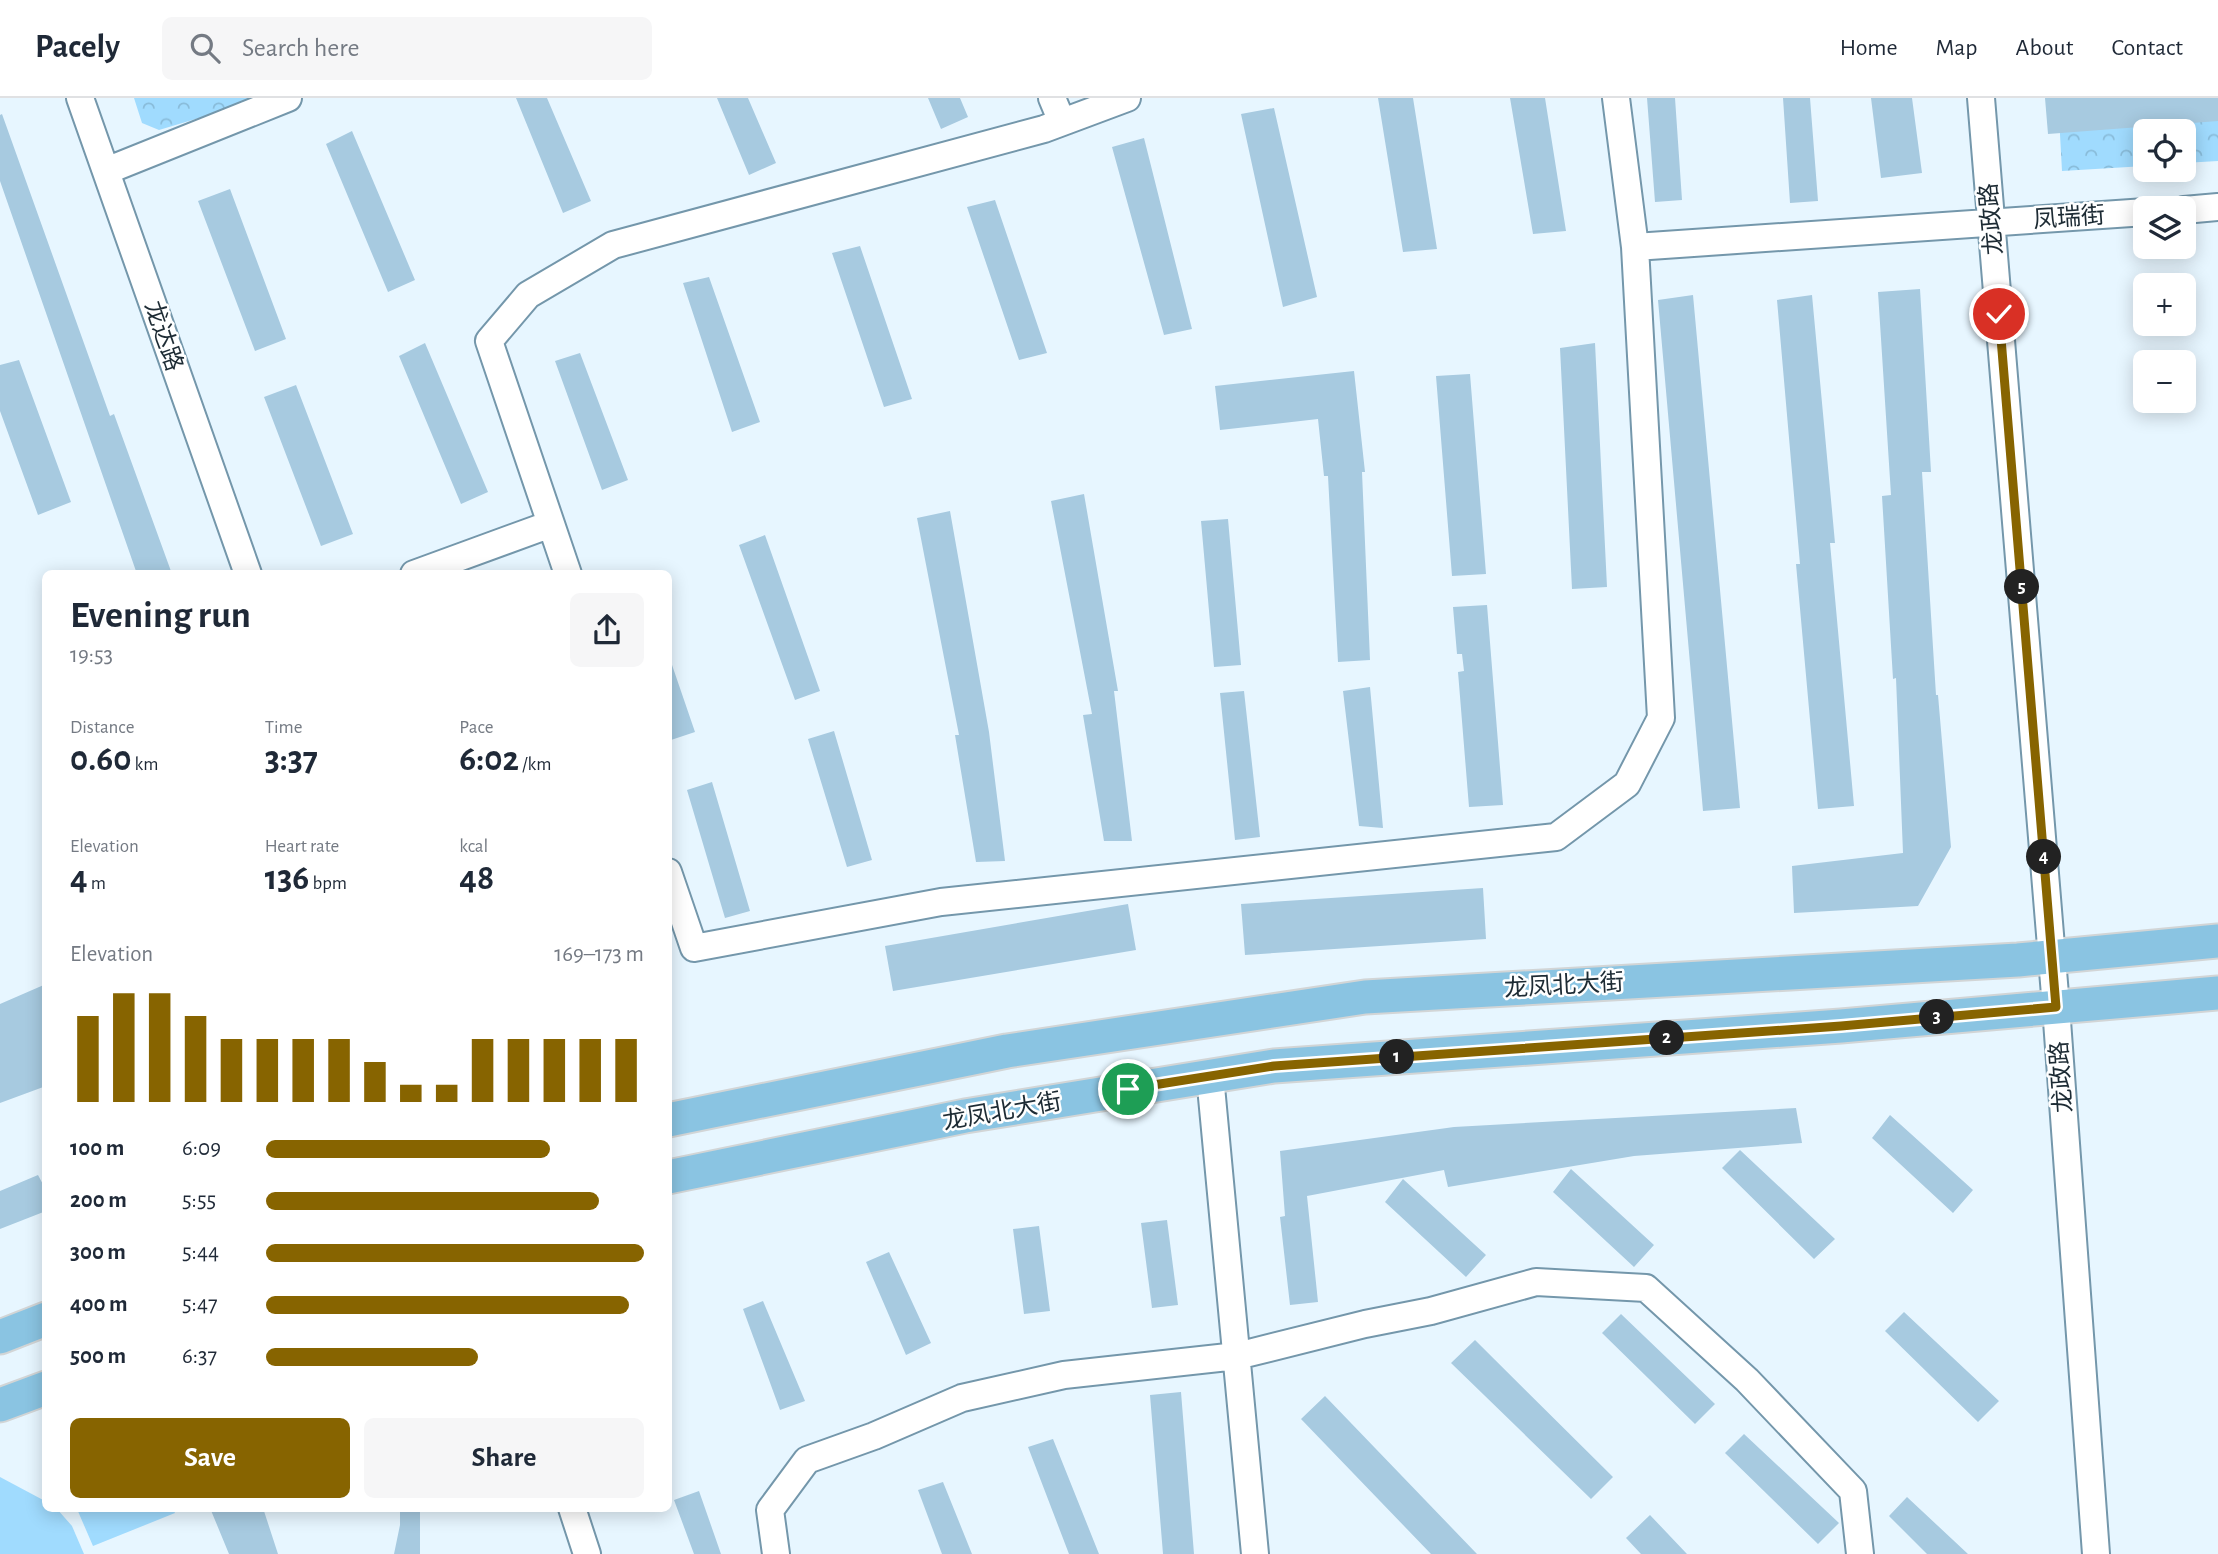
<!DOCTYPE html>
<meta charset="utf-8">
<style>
:root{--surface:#fff;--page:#f6f6f7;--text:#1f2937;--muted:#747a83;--line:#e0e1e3;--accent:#876400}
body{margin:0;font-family:"Alegreya Sans","Noto Sans SC",sans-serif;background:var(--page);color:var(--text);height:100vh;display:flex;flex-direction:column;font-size:26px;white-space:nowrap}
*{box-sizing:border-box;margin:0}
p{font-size:23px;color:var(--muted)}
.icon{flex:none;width:38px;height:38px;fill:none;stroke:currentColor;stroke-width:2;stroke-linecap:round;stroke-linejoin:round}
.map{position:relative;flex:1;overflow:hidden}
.panel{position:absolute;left:42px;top:472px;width:630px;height:942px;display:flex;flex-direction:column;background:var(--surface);border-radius:10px;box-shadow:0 4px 18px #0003}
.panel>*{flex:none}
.tools{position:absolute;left:2133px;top:21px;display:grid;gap:14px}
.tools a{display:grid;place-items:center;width:63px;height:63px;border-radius:10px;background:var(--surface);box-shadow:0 4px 18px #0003;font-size:35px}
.pin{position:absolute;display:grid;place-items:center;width:60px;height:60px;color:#fff;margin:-30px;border:4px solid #fff;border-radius:50%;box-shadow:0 2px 7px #0007}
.km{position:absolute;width:35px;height:35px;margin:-18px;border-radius:50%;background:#222;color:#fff;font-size:19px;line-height:35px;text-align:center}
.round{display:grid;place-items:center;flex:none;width:74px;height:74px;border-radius:10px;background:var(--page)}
.summary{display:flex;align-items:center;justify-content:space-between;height:119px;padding:0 28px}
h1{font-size:38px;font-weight:700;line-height:52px}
.stats{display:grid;grid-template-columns:repeat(3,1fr);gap:10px;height:119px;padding:7px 28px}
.stats div{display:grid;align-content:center}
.stats b{font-size:35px;font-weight:700}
.stats small{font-size:19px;font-weight:400}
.stats p{font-size:19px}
.chart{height:196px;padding:14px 28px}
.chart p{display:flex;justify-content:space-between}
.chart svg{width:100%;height:126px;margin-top:7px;stroke:var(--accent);stroke-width:6}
.action{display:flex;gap:14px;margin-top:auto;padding:14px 28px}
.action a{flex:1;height:80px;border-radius:10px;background:var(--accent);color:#fff;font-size:28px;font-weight:700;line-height:80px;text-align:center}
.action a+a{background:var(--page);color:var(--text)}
ul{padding:0 28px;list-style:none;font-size:23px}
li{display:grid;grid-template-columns:112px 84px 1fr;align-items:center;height:52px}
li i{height:18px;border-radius:9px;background:var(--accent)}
header{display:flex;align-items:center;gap:42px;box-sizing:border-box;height:98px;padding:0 35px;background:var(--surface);border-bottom:2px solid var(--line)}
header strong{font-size:33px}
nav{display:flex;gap:38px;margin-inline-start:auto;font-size:24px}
.search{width:490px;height:63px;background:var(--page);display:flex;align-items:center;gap:18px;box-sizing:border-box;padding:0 24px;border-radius:10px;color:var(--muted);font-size:26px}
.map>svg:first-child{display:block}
.grass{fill:#a0dbfe}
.forest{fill:url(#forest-crowns)}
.building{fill:#a7cae0}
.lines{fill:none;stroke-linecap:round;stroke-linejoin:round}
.minor-casing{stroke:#7497ab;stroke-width:30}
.major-casing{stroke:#d2d5d6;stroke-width:37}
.minor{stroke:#fff;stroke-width:26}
.major{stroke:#8ac4e2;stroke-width:33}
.route-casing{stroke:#fff;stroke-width:14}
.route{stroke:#876400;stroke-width:9}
.labels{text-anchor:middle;stroke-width:5;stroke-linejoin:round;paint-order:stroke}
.street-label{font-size:24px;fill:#1d2b34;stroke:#fff}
</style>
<header>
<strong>Pacely</strong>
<div class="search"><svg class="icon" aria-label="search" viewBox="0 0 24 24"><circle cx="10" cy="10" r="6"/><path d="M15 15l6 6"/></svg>Search here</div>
<nav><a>Home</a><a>Map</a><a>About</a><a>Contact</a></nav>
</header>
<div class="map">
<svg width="2218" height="1456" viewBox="0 0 2218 1456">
<defs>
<pattern id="forest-crowns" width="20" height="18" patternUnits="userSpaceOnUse" patternTransform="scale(1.75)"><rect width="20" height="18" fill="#a0dbfe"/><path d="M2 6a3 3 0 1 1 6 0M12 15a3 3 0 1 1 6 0" fill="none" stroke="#89bcda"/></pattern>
</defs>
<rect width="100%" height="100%" fill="#e7f6ff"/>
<!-- grass -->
<path class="grass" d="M0 1379 45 1403 46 1410 57 1411 72 1428 84 1456H0Z
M173 1411 175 1415 93 1448 77 1411Z"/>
<!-- forest -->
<path class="forest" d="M134 0H253L219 14 159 32 142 25Z
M2058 0 2218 6V63L2184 65V33H2146L2145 68 2062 73Z"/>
<!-- building -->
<path class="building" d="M516 0H547L591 103 563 115Z
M717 0H748L776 65 749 77Z
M928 0H960L968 19 941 31Z
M1378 0H1413L1437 151 1403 154Z
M1510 0H1545L1566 133 1533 136Z
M1647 0H1675L1682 102 1655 104Z
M1783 0H1810L1818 103 1790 105Z
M1871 0H1912L1922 75 1881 80Z
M2045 0H2218V23L2048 36Z
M1274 10 1317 199 1283 209 1241 16Z
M2 16 110 318 114 316 172 476H137L0 83V17Z
M352 33 415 182 388 194 326 46Z
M1144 40 1192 231 1164 237 1112 49Z
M230 91 286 241 255 253 198 103Z
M995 102 1047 255 1019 262 967 109Z
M860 148 912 301 884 309 832 155Z
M709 179 760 324 732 334 683 185Z
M1920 191 1931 374H1922L1936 597H1938L1951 749 1918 808 1794 815 1792 768 1903 755 1896 580 1893 581 1882 398 1891 397 1878 194Z
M1693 197 1740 710 1703 713 1658 202Z
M1812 197 1835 445H1830L1854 708 1818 711 1796 466H1800L1777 202Z
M425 245 488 394 461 406 399 258Z
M1595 245 1607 489 1572 491 1560 250Z
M580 255 628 382 602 392 555 263Z
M19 262 71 404 38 417 0 313V267Z
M1354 273 1365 374H1362L1370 562 1338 564 1328 378H1324L1318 321 1220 332 1215 288Z
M1470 276 1486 476 1452 478 1436 278Z
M296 287 353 436 321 448 264 299Z
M1084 396 1118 593H1114L1132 743H1104L1083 617 1092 616 1051 403Z
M950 413 989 634 1005 763 976 764 955 637H959L917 420Z
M1228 421 1241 567 1214 569 1201 423Z
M765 437 820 593 795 602 739 447Z
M1487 507 1503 707 1469 709 1458 574 1464 573 1462 556H1457L1453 509Z
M671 564 695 634 668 643V565Z
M1370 589 1383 730 1359 728 1343 593Z
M1244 593 1260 739 1235 742 1220 595Z
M834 633 872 762 847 769 808 641Z
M712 684 750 813 725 820 687 692Z
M1483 790 1486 841 1245 857 1241 806Z
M1128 806 1136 852 893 893 885 848Z
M46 886V988L0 1005V906Z
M1796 1010 1802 1045 1634 1058 1448 1089 1444 1072 1307 1098 1318 1204 1290 1207 1280 1119 1285 1118 1280 1053 1454 1029Z
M1890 1017 1973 1092 1953 1115 1872 1040Z
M1740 1052 1835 1141 1814 1161 1722 1070Z
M1571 1071 1654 1147 1634 1169 1553 1094Z
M38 1077 46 1092V1113L0 1131V1093Z
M1403 1081 1486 1157 1466 1179 1385 1104Z
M1167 1122 1178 1207 1152 1210 1141 1125Z
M1039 1128 1050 1213 1024 1216 1013 1131Z
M889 1154 931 1245 906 1257 866 1164Z
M763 1203 805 1303 780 1312 743 1211Z
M1904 1214 1999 1303 1978 1324 1885 1233Z
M1621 1216 1715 1306 1695 1326 1602 1235Z
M1475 1242 1613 1379 1591 1401 1451 1265Z
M1181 1294 1194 1456H1163L1150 1297Z
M1325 1298 1477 1456H1431L1301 1321Z
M1744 1336 1839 1425 1818 1446 1725 1355Z
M1053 1341 1099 1456H1069L1028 1349Z
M943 1384 972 1456H942L918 1392Z
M699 1393 721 1456H694L674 1402Z
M1907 1399 1968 1456H1927L1889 1418Z
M210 1410H263L278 1456H229Z
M400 1410H420V1456H394L400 1427Z
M1650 1417 1687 1456H1641L1626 1440Z"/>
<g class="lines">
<defs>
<path id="minor" d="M80 0 248 476
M1052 0 1062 24
M1981 0 2056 909 2096 1456
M106 73 288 0
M2184 112 2218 109
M1635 149 2146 114
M414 476 551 426
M568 476 489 243 528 197 613 147 1044 31 1127 0
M668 774 694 850 941 804 1556 739 1627 686 1661 620 1635 149 1616 0
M1210 978 1255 1456
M572 1410 587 1456
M776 1456 770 1412 807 1362 874 1338 962 1300 1064 1277 1237 1258 1365 1226 1431 1213 1536 1184 1646 1190 1747 1282 1853 1393 1860 1456"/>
<path id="major" d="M668 1022 1007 953 1365 899 2018 862 2218 843
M668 1079 965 1018 1274 968 1841 928 2218 895
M0 1239 46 1221
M0 1307 46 1290"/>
</defs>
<!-- minor casing -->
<use href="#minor" class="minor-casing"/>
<!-- major casing -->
<use href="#major" class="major-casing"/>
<!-- minor -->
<use href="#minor" class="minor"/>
<!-- major -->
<use href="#major" class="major"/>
</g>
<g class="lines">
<defs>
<path id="route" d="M1128 991 1274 968 1841 928 2056 909 1999 216"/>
</defs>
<!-- route casing -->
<use href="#route" class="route-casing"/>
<!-- route -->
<use href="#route" class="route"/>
</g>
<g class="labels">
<!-- street labels -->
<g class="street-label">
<text transform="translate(2069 119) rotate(-4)" y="8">凤瑞街</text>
<text transform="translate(1991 121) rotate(-95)" y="8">龙政路</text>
<text transform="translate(164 238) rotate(71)" y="8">龙达路</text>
<text transform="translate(1564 887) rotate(-3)" y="8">龙凤北大街</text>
<text transform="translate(2061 979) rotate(-94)" y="8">龙政路</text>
<text transform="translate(1002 1013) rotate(-10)" y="8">龙凤北大街</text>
</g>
</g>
</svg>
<div class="tools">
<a><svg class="icon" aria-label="locate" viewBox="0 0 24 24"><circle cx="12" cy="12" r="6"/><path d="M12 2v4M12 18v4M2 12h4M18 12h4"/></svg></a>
<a><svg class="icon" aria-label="layers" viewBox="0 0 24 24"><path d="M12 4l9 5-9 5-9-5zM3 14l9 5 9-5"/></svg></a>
<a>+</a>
<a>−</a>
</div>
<div class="pin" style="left:1128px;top:991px;background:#1e9e55"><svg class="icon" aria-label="arrive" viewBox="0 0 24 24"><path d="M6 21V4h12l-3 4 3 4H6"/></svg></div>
<div class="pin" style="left:1999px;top:216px;background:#d93025"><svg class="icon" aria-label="check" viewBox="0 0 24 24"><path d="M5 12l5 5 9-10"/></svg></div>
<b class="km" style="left:1397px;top:959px">1</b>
<b class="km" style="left:1667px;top:940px">2</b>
<b class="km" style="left:1937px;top:919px">3</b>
<b class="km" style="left:2044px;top:759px">4</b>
<b class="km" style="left:2022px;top:489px">5</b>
<section class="panel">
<div class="summary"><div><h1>Evening run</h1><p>19:53</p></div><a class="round"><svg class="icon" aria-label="share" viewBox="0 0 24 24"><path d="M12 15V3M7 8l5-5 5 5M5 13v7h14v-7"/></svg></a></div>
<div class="stats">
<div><p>Distance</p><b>0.60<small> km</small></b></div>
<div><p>Time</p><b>3:37</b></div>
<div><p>Pace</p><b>6:02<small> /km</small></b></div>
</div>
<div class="stats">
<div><p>Elevation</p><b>4<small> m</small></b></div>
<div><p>Heart rate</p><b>136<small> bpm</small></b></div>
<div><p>kcal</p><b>48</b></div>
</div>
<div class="chart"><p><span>Elevation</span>169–173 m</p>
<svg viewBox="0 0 160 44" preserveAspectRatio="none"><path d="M5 44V14M15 44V6M25 44V6M35 44V14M45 44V22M55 44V22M65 44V22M75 44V22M85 44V30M95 44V38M105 44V38M115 44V22M125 44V22M135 44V22M145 44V22M155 44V22"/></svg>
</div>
<ul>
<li><b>100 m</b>6:09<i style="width:75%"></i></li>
<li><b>200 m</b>5:55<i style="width:88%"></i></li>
<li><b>300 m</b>5:44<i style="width:100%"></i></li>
<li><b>400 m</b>5:47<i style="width:96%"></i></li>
<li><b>500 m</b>6:37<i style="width:56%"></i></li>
</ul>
<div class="action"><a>Save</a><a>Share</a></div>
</section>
</div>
